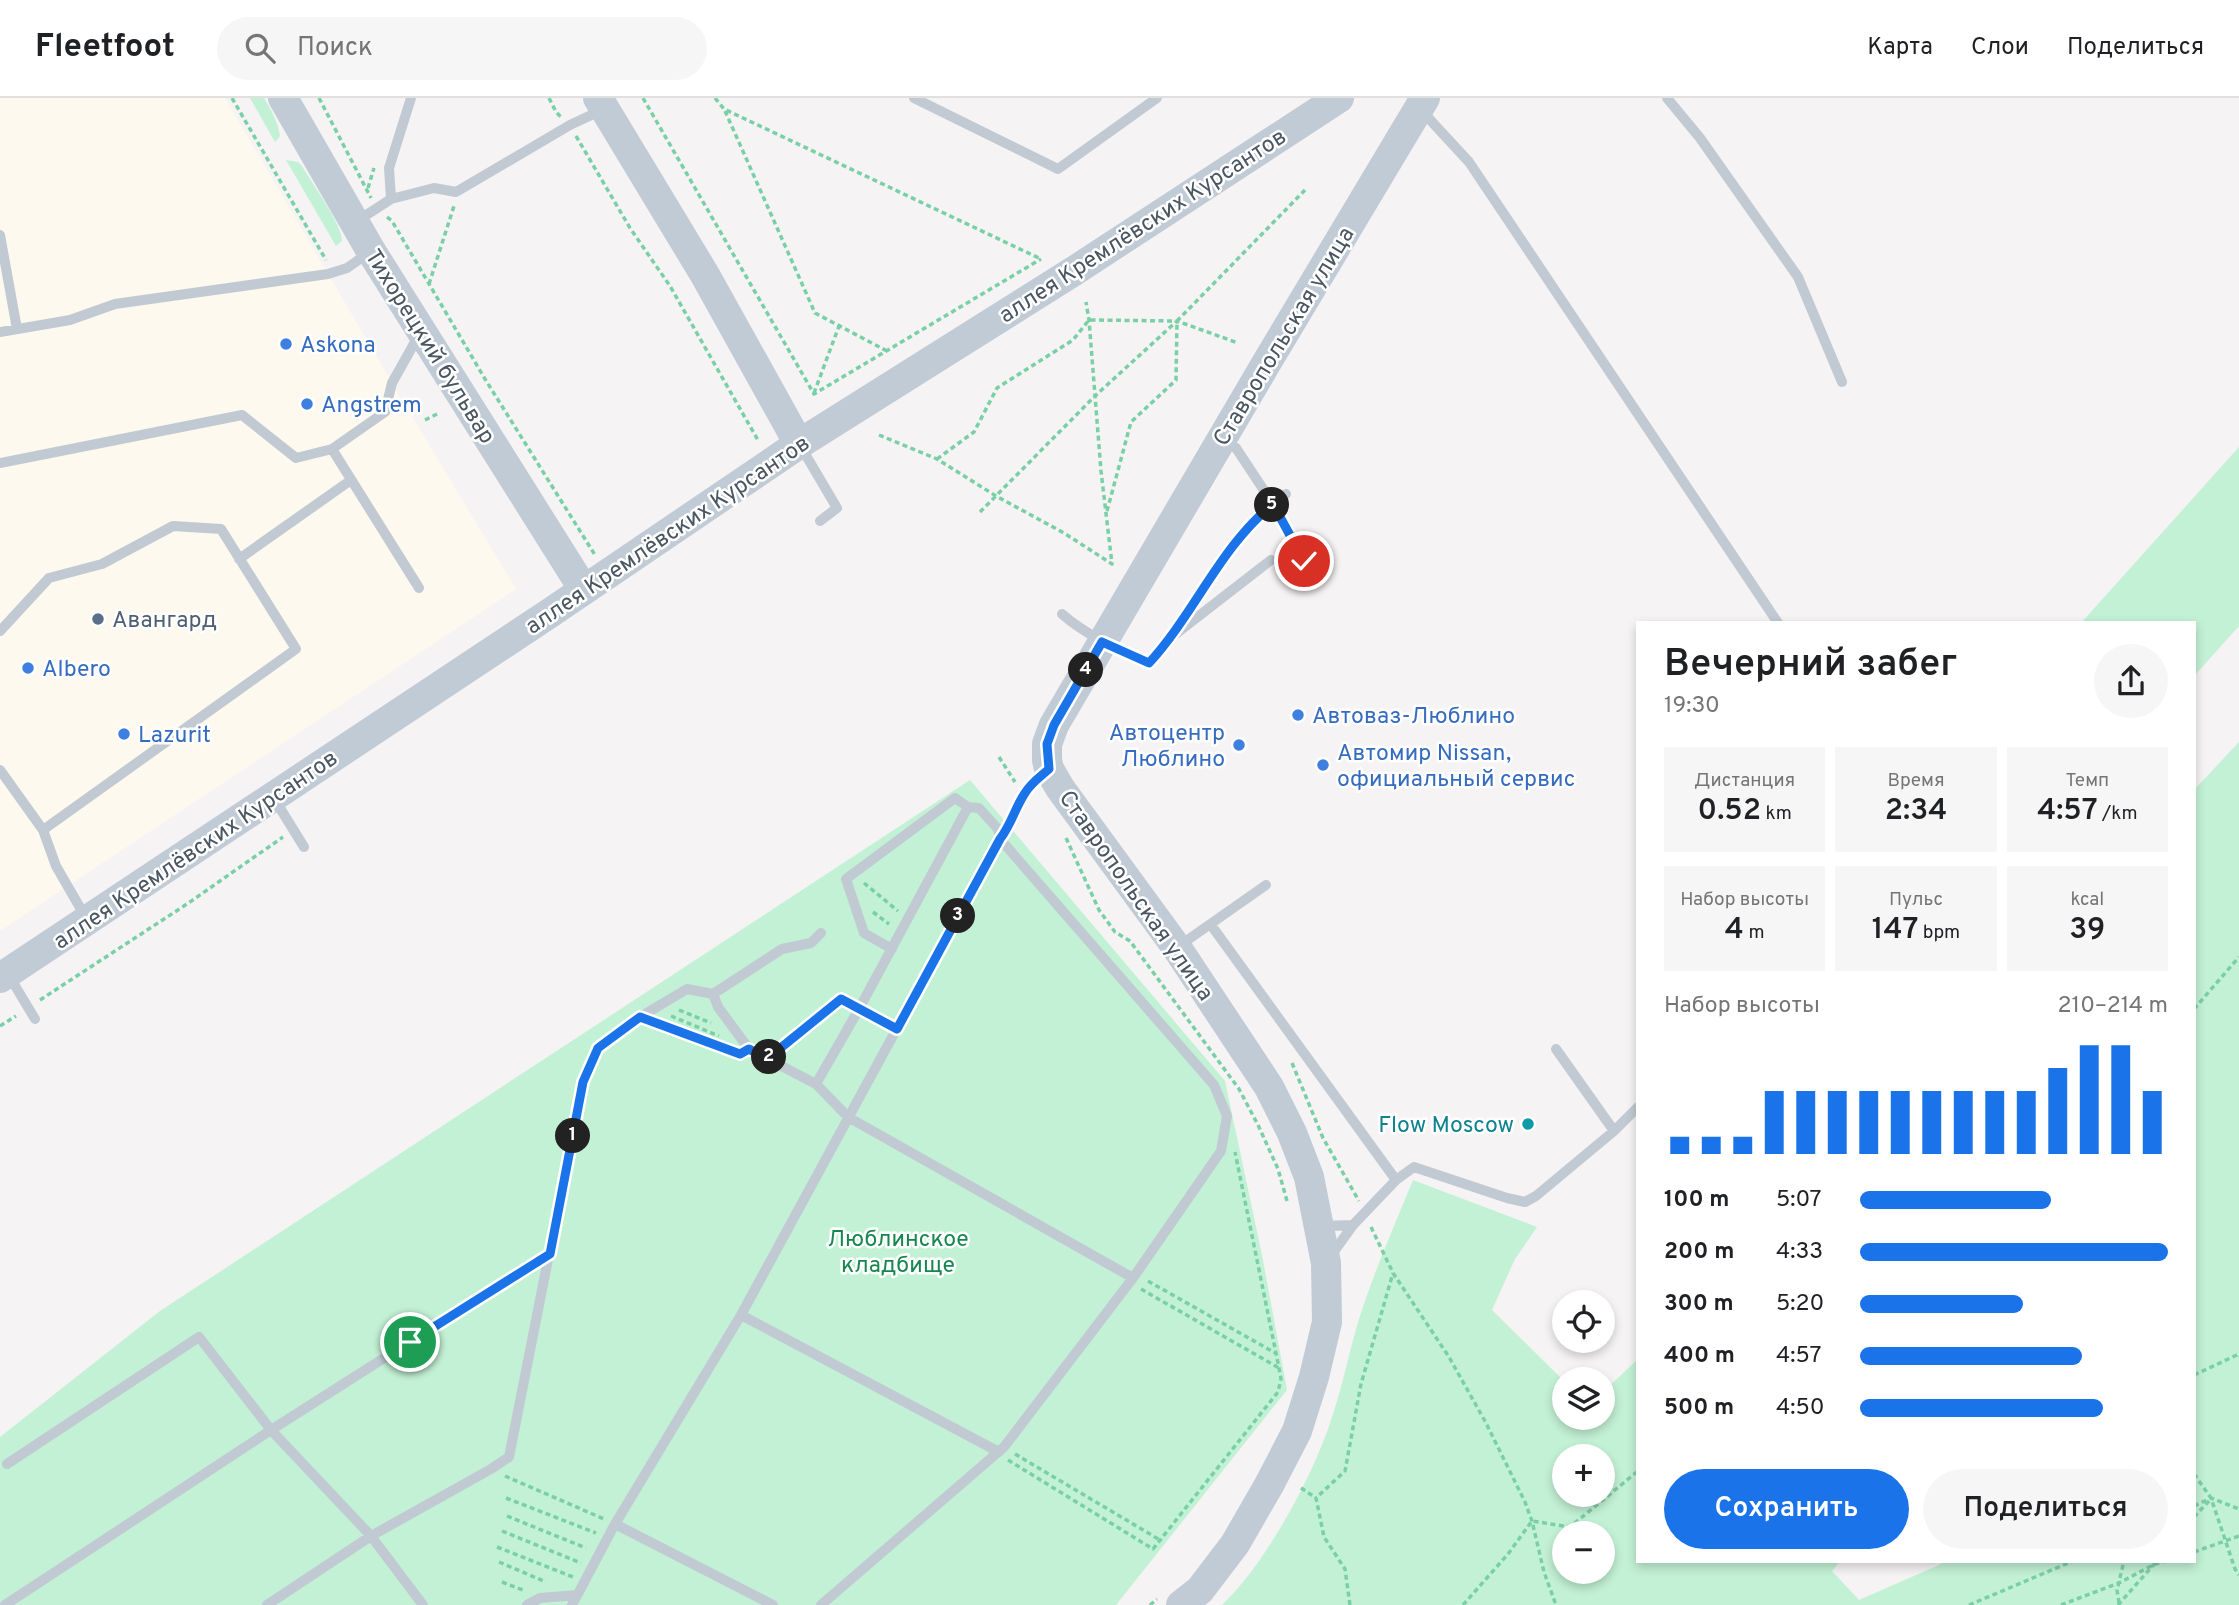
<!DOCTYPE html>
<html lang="ru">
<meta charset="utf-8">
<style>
:root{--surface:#fff;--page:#f6f6f6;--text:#202124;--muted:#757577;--line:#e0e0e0;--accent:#1a73e8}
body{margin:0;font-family:Overpass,sans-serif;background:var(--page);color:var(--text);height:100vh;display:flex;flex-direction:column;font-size:26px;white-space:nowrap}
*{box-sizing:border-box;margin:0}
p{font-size:23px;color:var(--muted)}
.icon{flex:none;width:38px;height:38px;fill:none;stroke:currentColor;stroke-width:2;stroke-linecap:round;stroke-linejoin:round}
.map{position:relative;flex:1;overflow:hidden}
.sheet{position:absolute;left:1636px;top:523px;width:560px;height:942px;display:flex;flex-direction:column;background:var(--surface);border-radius:0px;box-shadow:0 4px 10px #0003}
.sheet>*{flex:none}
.buttons{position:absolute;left:1552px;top:1192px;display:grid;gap:14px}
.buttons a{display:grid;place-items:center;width:63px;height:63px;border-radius:50%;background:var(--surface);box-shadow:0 4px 10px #0003;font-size:35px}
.pin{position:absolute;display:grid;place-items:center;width:60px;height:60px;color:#fff;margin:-30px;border:4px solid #fff;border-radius:50%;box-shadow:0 2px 7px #0007}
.km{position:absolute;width:35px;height:35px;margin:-18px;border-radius:50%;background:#222;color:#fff;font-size:19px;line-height:35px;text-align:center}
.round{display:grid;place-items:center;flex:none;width:74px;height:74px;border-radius:37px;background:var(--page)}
.summary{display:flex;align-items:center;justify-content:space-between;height:119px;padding:0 28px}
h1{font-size:38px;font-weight:600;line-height:52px}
.metrics{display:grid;grid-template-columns:repeat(3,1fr);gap:10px;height:119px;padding:7px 28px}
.metrics div{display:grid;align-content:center;border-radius:0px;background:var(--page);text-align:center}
.metrics b{font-size:30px;font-weight:600}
.metrics small{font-size:19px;font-weight:400}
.metrics p{font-size:19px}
.chart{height:196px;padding:14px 28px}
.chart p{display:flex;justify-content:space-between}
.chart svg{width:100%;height:126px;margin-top:7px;stroke:var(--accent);stroke-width:6}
.action{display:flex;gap:14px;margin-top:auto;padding:14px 28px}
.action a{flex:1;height:80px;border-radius:42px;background:var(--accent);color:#fff;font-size:28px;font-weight:600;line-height:80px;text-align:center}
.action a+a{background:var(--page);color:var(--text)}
ul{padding:0 28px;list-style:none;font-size:23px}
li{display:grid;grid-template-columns:112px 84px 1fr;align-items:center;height:52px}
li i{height:18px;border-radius:9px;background:var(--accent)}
header{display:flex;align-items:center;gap:42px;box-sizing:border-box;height:98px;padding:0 35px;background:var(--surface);border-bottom:2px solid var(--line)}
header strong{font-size:33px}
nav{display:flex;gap:38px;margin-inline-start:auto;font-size:24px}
.search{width:490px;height:63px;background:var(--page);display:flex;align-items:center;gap:18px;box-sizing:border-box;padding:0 24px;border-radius:38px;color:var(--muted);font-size:26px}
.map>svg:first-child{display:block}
.commercial{fill:#fdf9ef}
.green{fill:#c3f1d5;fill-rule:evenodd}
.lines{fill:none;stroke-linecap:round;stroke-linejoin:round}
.path{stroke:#7ad0a6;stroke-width:3.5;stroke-dasharray:5 3.5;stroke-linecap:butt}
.lane{stroke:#c1cad2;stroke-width:10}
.secondary{stroke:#c1cbd6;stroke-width:30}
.route-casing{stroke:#fff;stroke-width:14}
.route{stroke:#1a73e8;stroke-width:9}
.shop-dot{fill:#3f7fe0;stroke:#fff;stroke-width:2.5}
.service-dot{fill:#5c6f8a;stroke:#fff;stroke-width:2.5}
.culture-dot{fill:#0f9aa8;stroke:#fff;stroke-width:2.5}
.labels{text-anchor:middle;stroke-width:5;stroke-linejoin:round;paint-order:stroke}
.street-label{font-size:23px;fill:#4a5661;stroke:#fff}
.shop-label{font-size:23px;fill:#366cbe;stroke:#fff;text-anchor:start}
.service-label{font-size:23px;fill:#4e5e75;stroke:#fff;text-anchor:start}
.culture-label{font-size:23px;fill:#0d838f;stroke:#fff;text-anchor:end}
.park-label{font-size:23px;fill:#17864f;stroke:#fff}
</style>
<header>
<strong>Fleetfoot</strong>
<div class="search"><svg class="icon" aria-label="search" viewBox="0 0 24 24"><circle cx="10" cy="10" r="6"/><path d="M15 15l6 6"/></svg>Поиск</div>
<nav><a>Карта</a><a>Слои</a><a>Поделиться</a></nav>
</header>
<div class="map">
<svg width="2239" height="1507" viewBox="0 0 2239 1507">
<rect width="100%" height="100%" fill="#f5f3f3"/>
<!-- commercial -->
<path class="commercial" d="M0 0H225L392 285 516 491 0 833Z"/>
<!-- green -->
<path class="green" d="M250 0H264C271 12 278 24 280 38L275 44Z
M286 62 298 64 302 68C311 84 343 128 342 143L336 148Z
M2239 349V528L2195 577 2194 525H2081Z
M2239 644V1507H1222C1266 1465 1314 1377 1332 1319 1343 1287 1349 1254 1359 1221 1374 1174 1394 1128 1413 1082L1537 1129 1515 1161 1492 1212 1564 1283V1320H1603V1294L1638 1261V1463H1840L1832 1473 1859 1502 1948 1463H2194L2195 691ZM1603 1358V1396H1564V1358ZM1603 1435V1474H1564V1435Z
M970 682 1225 983 1262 1157 1287 1292 1116 1507H0V1339L160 1213Z"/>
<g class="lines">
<!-- path -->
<path class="path" d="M232 0 326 162
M319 0 371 100
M549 0 556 14 561 19
M643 0 814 296 1041 161
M715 0 724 11 1041 161
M725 13 815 215 887 253
M576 38 630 130 670 188 759 344
M368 90 374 70
M387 119 392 123 485 281 595 457
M429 186 454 108
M814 295 839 228
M425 322 437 316
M879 337 937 361 996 398 1064 435 1112 466 1101 373 1089 222 1086 204
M937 361 974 334 997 290 1073 242 1089 222 1177 223
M1107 413 1131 324 1176 282 1177 223 1305 92
M980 414 1095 298 1177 223 1238 245
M999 659 1015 684
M1066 740 1099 812 1115 834 1130 843 1239 991 1258 1027 1278 1071 1287 1103
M864 785 898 813
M873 814 889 826
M40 902 187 806 283 739
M2194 911 2239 859
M679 912 711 925
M671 918 719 938
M656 925 731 953
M0 928 16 918
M1292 965 1323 1040 1359 1103
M1371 1129 1393 1175 1449 1259 1486 1325 1525 1404 1532 1423 1544 1474 1556 1507
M1148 1183 1277 1256
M1141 1191 1279 1270
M2194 1277 2239 1256
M1015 1356 1160 1442
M1008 1362 1153 1451 1278 1294 1281 1281 1279 1270 1235 1054
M2194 1376 2211 1400 2235 1471 2239 1477
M505 1378 604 1421
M1301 1390 1316 1400
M506 1400 596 1435
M2194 1408 2211 1400 2239 1411
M507 1418 586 1450
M2194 1419 2210 1402
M502 1433 581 1465
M497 1449 573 1479
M2194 1454 2239 1438
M499 1464 546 1484
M502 1484 523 1492
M2119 1505 2117 1492 2124 1463
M1150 1507 1157 1501
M1350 1507 1345 1471 1324 1439 1316 1400 1345 1373 1361 1286 1393 1175
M1463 1507 1508 1456 1532 1423 1570 1429 1638 1373
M1969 1507 2073 1463
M2061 1507 2119 1485 2153 1467 2165 1463
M2118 1507 2157 1463"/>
<!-- lane -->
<path class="lane" d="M914 0 1058 71 1157 0
M1667 0 1700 40 1798 179 1842 284
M1421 12 1469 64 1778 525
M391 101 389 70 411 0
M357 123 391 101 434 90 456 94 570 27 602 12
M0 137 17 231
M0 234 70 222 115 206 328 176 347 170 370 154
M1221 344 1236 350 1273 406 1304 463
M801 349 837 410 820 423
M0 365 242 317 296 360 332 351
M239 461 351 382
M419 490 332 351 385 314 392 285 420 235
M1062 516C1087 538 1118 551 1149 565L1173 538 1271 462
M1178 530 1220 464 1253 422 1286 396
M0 533 49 480 102 466 173 428 221 431 296 551 43 732 56 768 86 820
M0 672 43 732
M275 702 304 749
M1211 827 1396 1082 1353 1127 1330 1159
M1179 848 1266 787
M8 876 35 921
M713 896 782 851 811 845 821 835
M1556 951 1614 1033 1638 1009
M767 961 841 901 859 911 968 709
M816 986 859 911 897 931
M1396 1082 1414 1069 1507 1100 1525 1104 1536 1098 1614 1033
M1320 1128 1353 1127
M741 1217 999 1354
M7 1366 199 1239 271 1332 371 1438 423 1507
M615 1426 773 1507
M5 1507 271 1332 549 1155
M267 1507 371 1438 491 1371 509 1359 583 984 598 950 640 919 687 891 713 896 718 909 749 951 816 986 848 1019 1133 1180
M527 1507 540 1500 577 1497
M572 1507 615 1426 741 1217 1000 741C1013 725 1016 703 1030 687 1035 682 1042 677 1047 673
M821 1507 1004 1349 1133 1180 1221 1053 1227 1018 1214 987 1000 741 998 731 979 710 968 709 955 700 846 781 864 835 892 851"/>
<!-- secondary -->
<path class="secondary" d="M283 0 371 153 584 492
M598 0 705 177 799 346
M0 880 550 515 799 346 1074 173 1339 0
M1181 1507 1200 1492 1235 1446 1269 1387 1297 1333 1314 1279 1327 1224 1326 1165 1309 1079 1292 1035 1269 989 1177 850 1060 690 1049 671 1047 662V646L1054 627 1267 264 1425 0"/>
</g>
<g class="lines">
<defs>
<path id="route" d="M410 1244 550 1156 583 984 598 950 640 919 740 956 749 951 767 961 841 901 897 931 1000 741C1011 727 1015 710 1025 695 1031 685 1040 679 1049 671L1047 646 1054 627 1102 544 1149 565C1195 515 1220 449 1273 406L1304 463"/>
</defs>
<!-- route casing -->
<use href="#route" class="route-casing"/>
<!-- route -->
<use href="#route" class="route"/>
</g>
<!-- markers -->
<g class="shop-dot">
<circle cx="286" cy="246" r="7"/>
<circle cx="307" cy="306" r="7"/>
<circle cx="28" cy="570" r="7"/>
<circle cx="1298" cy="617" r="7"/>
<circle cx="124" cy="636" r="7"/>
<circle cx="1239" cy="647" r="7"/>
<circle cx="1323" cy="667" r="7"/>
</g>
<circle class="service-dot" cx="98" cy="521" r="7"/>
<circle class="culture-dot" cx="1528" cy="1026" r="7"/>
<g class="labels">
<!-- street labels -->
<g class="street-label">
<text transform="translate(1142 127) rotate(-33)" y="8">аллея Кремлёвских Курсантов</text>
<text transform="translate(1283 238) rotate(-59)" y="8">Ставропольская улица</text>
<text transform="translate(431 248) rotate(58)" y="8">Тихорецкий бульвар</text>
<text transform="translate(667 436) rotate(-34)" y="8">аллея Кремлёвских Курсантов</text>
<text transform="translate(195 751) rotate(-34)" y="8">аллея Кремлёвских Курсантов</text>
<text transform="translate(1137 797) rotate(55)" y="8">Ставропольская улица</text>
</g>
<!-- shop labels -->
<g class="shop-label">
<text x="300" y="254">Askona</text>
<text x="321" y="314">Angstrem</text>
<text x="42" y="578">Albero</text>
<text x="1312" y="625">Автоваз-Люблино</text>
<text x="1225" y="642" text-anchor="end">Автоцентр<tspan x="1225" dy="26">Люблино</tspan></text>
<text x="138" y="644">Lazurit</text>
<text x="1337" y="662">Автомир Nissan,<tspan x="1337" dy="26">официальный сервис</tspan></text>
</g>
<!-- service labels -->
<g class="service-label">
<text x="112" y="529">Авангард</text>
</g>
<!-- culture labels -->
<g class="culture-label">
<text x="1514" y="1034">Flow Moscow</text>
</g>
<!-- park labels -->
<g class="park-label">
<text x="898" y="1148">Люблинское<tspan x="898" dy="26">кладбище</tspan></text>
</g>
</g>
</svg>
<div class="buttons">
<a><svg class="icon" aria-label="locate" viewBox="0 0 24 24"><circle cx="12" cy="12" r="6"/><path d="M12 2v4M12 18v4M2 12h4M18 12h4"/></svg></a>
<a><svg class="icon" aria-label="layers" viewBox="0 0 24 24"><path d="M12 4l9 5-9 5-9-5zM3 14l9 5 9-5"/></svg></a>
<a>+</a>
<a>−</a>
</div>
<div class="pin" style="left:410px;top:1244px;background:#1e9e55"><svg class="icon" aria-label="arrive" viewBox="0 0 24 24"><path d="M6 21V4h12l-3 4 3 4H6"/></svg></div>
<div class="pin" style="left:1304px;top:463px;background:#d93025"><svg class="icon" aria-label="check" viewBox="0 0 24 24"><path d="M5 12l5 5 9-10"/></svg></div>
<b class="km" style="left:573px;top:1038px">1</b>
<b class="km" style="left:769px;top:959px">2</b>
<b class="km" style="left:958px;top:818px">3</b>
<b class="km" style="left:1086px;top:572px">4</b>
<b class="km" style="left:1272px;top:407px">5</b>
<section class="sheet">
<div class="summary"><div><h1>Вечерний забег</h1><p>19:30</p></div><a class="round"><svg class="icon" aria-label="share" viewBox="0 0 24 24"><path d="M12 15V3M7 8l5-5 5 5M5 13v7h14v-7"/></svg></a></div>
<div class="metrics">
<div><p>Дистанция</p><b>0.52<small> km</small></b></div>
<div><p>Время</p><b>2:34</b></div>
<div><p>Темп</p><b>4:57<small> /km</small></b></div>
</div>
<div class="metrics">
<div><p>Набор высоты</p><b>4<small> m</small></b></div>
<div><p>Пульс</p><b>147<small> bpm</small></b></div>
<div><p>kcal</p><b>39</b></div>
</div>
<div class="chart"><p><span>Набор высоты</span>210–214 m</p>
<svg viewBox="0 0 160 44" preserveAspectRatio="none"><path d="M5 44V38M15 44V38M25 44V38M35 44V22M45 44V22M55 44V22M65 44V22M75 44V22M85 44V22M95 44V22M105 44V22M115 44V22M125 44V14M135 44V6M145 44V6M155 44V22"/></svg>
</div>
<ul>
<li><b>100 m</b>5:07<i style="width:62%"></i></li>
<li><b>200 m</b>4:33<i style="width:100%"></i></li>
<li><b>300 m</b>5:20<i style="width:53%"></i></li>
<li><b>400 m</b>4:57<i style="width:72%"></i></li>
<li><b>500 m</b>4:50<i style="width:79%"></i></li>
</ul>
<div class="action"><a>Сохранить</a><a>Поделиться</a></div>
</section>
</div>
